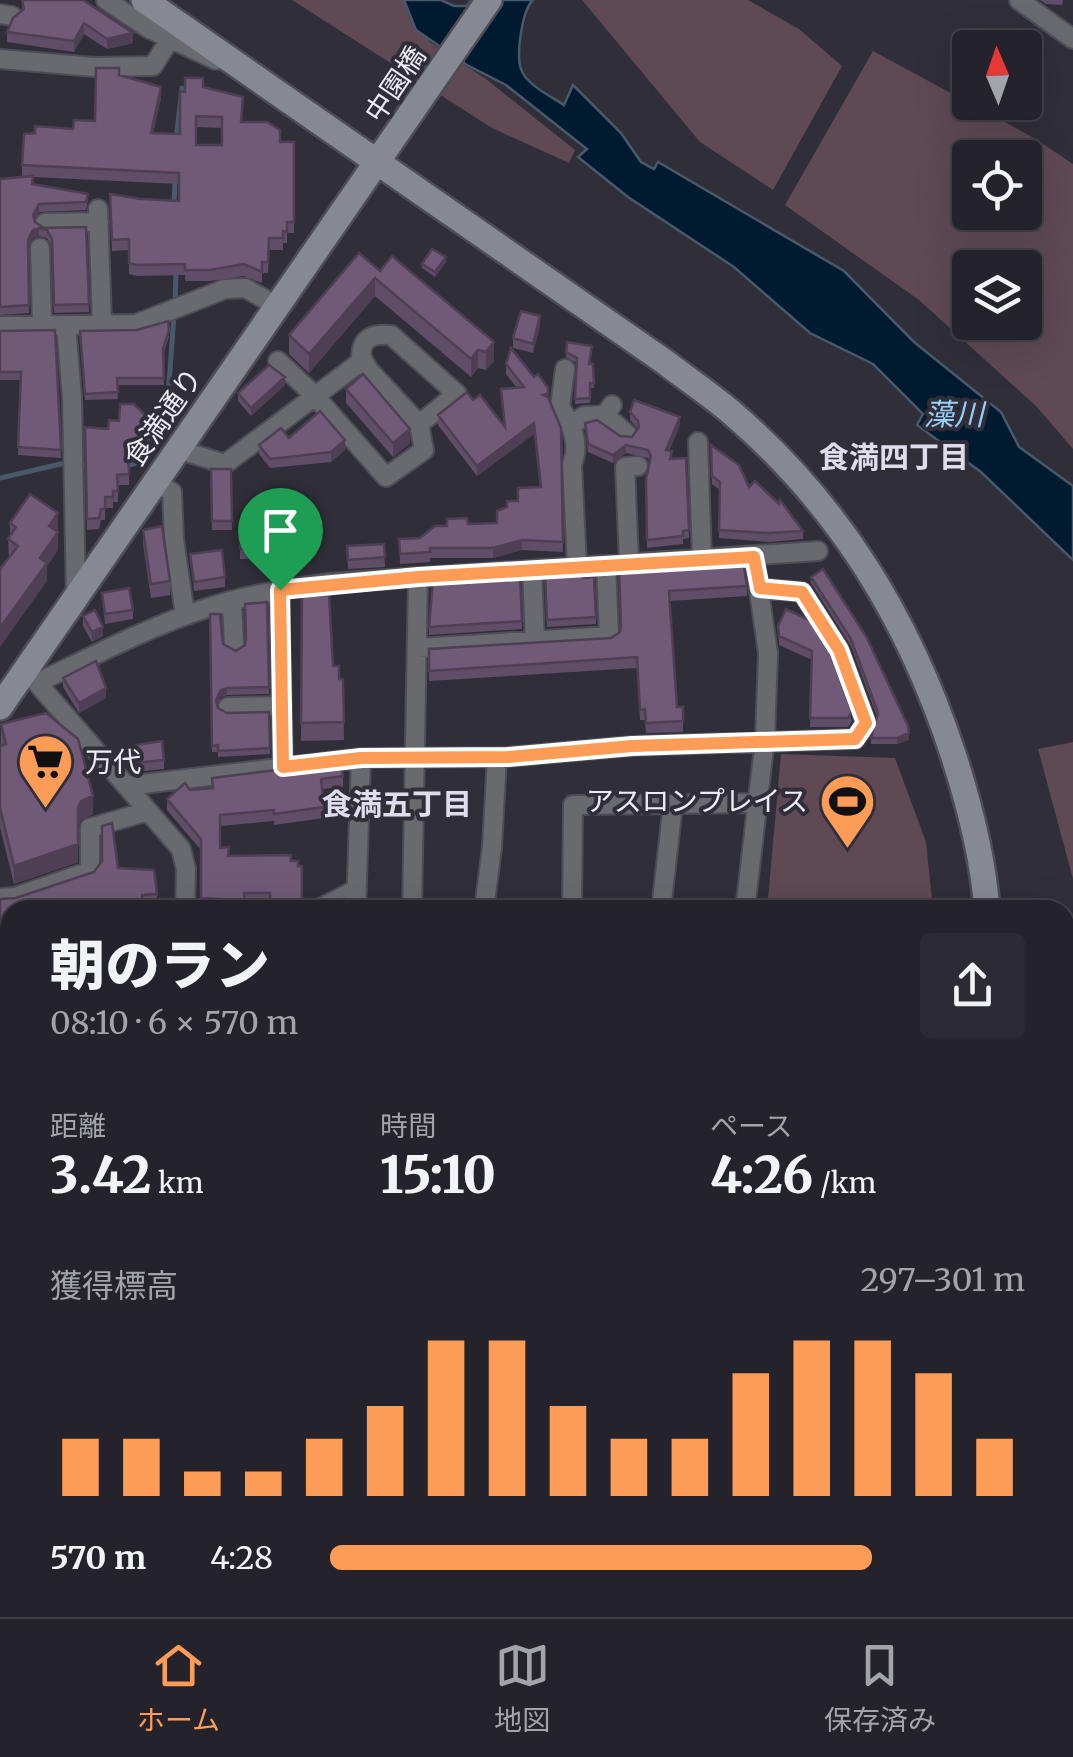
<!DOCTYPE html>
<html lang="ja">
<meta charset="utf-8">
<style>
:root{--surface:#24232b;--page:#2c2b33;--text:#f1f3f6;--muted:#a3a4a9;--line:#414047;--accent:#fd9c56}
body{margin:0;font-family:Merriweather,"Noto Sans JP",serif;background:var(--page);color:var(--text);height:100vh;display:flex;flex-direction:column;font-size:38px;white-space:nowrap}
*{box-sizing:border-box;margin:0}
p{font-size:32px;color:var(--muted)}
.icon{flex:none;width:55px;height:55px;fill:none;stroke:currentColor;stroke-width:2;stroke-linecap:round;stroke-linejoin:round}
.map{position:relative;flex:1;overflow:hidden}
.sheet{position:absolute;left:0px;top:900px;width:1075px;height:718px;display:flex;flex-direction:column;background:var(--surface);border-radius:30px 30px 0 0;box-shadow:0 10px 40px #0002,0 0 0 2px var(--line)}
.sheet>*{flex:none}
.needle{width:65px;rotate:358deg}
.tools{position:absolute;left:952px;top:30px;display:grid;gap:20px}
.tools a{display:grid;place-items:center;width:90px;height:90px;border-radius:10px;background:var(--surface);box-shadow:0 10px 40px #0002,0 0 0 2px var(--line);font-size:50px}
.pin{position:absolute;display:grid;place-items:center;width:85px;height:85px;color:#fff;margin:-102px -42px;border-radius:50% 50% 50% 0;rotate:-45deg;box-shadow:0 0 10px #0007}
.pin .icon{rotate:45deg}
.round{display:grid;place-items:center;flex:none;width:105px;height:105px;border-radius:10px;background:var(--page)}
.headline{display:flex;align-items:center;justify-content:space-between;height:170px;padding:0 50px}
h1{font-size:55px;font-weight:800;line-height:75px}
.stats{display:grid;grid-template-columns:repeat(3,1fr);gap:15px;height:170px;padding:10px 50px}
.stats div{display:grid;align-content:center}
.stats b{font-size:50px;font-weight:800}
.stats small{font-size:28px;font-weight:400}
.stats p{font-size:28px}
.chart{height:280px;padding:20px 50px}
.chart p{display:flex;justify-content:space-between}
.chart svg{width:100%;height:180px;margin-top:10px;stroke:var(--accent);stroke-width:6}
ul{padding:0 50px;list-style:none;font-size:32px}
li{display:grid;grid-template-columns:160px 120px 1fr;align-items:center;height:75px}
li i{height:25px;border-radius:12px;background:var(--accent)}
.menu{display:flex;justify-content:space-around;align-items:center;height:140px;border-top:2px solid var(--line);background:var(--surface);font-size:28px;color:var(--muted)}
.menu a{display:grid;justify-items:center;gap:5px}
.menu .selected{color:var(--accent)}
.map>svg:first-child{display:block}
.green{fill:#5e4955;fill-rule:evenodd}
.water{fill:#001a2f;stroke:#47596a;stroke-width:2.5}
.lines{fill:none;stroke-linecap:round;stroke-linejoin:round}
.stream{stroke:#47596a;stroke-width:5}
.street-casing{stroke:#4e4d57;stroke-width:22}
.secondary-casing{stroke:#4e4d57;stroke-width:30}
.street{stroke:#686a6f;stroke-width:18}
.secondary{stroke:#868992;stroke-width:25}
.rail{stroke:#d0cfd7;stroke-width:5}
.wall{fill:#604d67;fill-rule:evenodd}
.shaded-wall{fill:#4e3f54}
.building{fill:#705a78;stroke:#4e3f54;stroke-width:2.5;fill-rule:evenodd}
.route-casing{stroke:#fff;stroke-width:20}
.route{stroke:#fd9c56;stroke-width:12}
.labels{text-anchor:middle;stroke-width:8;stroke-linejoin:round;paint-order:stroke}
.street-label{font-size:28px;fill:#edecf3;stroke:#302f39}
.poi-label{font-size:28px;fill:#edecf3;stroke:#302f39;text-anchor:start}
.water-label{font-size:30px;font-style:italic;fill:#97cdf9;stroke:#302f39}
.neighbourhood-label{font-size:30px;font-weight:bold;fill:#dfddeb;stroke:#302f39}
</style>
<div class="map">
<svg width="1073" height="1617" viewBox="0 0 1073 1617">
<rect width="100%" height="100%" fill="#302f39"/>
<!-- green -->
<path class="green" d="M292 0H404L410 19 430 42 486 79 575 150 569 163 492 128Z
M582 0H748L799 29 842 66 773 190 700 142Z
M873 51 1034 138 1073 164V449L1036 406 919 300 785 205ZM970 158H1025V212H970ZM970 268H1025V322H970Z
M1073 742V879L1038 749Z
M781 754 895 758 926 842 933 910H767Z"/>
<!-- water -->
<path class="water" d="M404 0H441L454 6H467L471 0H533C522 10 516 55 521 69 526 85 551 96 564 105L573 85 621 133 641 162 654 169 658 162 844 271 914 342 1001 412 1019 447 1073 486V560L981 472 917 425 923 414 873 364 810 333 734 267 628 197 578 157 587 149 506 85 467 65 416 30Z"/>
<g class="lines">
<!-- stream -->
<path class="stream" d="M1021 12 1053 35
M176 140 182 88
M174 205 175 181
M175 305 176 271
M125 467 145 460 150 433 162 434V424H166L174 315
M0 478 65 463 89 465"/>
<defs>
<path id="street" d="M106 0 148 28 216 60
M1019 0 1073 39
M0 14 12 16
M0 59 94 67 153 66 170 39
M98 209 102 324
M45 223 99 222
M40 248 42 323
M66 325 72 397 76 596
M0 326 136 324 225 289 245 288 277 306
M278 361 314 395 386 477 424 450 419 424 368 369 361 356C362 336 374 334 391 335L457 394 419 424
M565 369 560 407C571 424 581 444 572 464L577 567
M605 415 627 434
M572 425 584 416 605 415 612 405
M698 442 702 559
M177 449 225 464 363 360
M155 482 172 492 174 539 185 615
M629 563 625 467 638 466
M532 571 535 642
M279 590 283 767
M232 601 234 645
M417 648 609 636 606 565
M32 677 181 849 186 869 185 910
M37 683C93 656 148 627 207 608 245 595 287 589 328 583L818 551
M228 707 282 706
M126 786 361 758 507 757 632 746 855 739 866 723 839 650 802 592 760 588
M0 898 15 897 90 871V828L148 811
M317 910 357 889
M356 910 361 758
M412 910 418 577
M484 910 492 847 497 757
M572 910 573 805 673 804
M661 910 673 804 756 803
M745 910 765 739 768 653 754 557
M0 960H10
M0 1176 10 1177
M0 1428 10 1438
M0 1484 10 1494
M0 1574 10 1554
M122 1608 131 1617
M187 1608 196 1617
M449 1608 450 1617
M562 1608 563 1617
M614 1608V1617
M749 1608V1617
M972 1617 985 1616"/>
<path id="secondary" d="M144 0 665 362C687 379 711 395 732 413 840 506 909 620 953 754 969 803 983 858 987 910
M0 707 489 0
M0 1351H10
M1065 1352H1073
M1024 1608 1025 1617"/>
</defs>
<!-- street casing -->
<use href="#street" class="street-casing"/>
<!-- secondary casing -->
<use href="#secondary" class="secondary-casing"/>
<!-- street -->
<use href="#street" class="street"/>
<!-- secondary -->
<use href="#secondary" class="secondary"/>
<!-- rail -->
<path class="rail" d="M0 1445 10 1455
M0 1467 10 1476
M145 1608 154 1617
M168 1608 177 1617"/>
</g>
<!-- wall -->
<path class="wall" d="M22 0 133 43 107 49 84 34 74 52 7 42V32L22 10Z
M1040 0H1063L1062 5 1046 4Z
M119 75 161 98 153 133 180 134 185 92 203 87 242 122 280 142H294V233H287V243H283V250H269L268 273H262V283L244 276 210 281H185V275L137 276 129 274V250L112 251 110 194 141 199 179 201V184L33 177V184L88 201 86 210 39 212 34 220 35 222 44 228 86 227 89 312 54 313 52 247 47 238 39 236 33 238 28 247 29 313 0 315V179L28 176H22V165L73 129 95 121ZM196 127 222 128V145H196Z
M446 262 435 277 422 268V264Z
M380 271 494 342V361L486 370 478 368 471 377 375 296 309 373 289 354V335Z
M540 326 533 353 513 348V338Z
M55 330 61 458 18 455 21 380H0V331Z
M80 331 169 336 163 356 164 385H117L118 399 85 400Z
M567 342 590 364H593L594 388H590V403L575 404 577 363 566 357Z
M506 364 534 377 548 388V398L561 428 563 552 522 550 493 558H430V562L400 564 399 539 420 538 468 524 497 523 518 501 540 487 534 434 477 476 438 425V415L473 400 504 426 501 389 517 388 506 374Z
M285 385 251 416 238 401V393Z
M346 389 410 443 393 457 346 403Z
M630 412 680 425 669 451 672 459 686 458 689 538 683 539V544L647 548 646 479 650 462 648 458 626 453 613 463 588 452 585 423 620 436 632 437 638 429 630 420Z
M85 427 148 429 144 459 129 458V485H118V502H113V508H105V520H101L99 529 87 530Z
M289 438 345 450 331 462 270 468 259 454V445Z
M711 445 749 487 803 531V539L769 542 719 538 720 490 712 484Z
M211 469H231L232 530H212Z
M58 513V550L47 566V581L1 570 9 558 8 539 10 536V523Z
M269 524 270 558 240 559V525Z
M143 530 170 581V595L151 598 143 544Z
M384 544 385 567 348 569 347 546Z
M190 554 225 577V587L194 591Z
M823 569 909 740 897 744H871V738L877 717 851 646 811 583V577Z
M638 570 747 586V596L670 601 677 707H683V732L646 733 645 720H640L637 668 429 681V649L611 638 620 632Z
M545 575 594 577 596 624 547 627Z
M520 576 522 629 429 635V627Z
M102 593 133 610V619L105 624Z
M302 596 339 679H343L344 740 301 741Z
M267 602 269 694 227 695 221 697 217 704 218 708 227 713 269 712 270 754 218 757V752H212L210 614 223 644 236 651 245 645Z
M83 616 103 636 92 642 83 626Z
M811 621 852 721 848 727H810L812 660 779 645 778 626Z
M63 678 106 698 79 713 63 687Z
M1 724 93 814 81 820 78 827V862L14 884 0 827Z
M127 749 164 760V769L135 772 129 770Z
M343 776V787L322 789 324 818 274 825V821L220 826V848L228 856 291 855 270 903 244 904 219 909H201V850L167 810V799L190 790 212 788V778Z
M118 868 157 894V905L10 910V948H0V899L16 898Z
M0 960 10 961V999H0Z
M0 1038 10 1039V1154L0 1155Z
M0 1185H10V1330H0Z
M1 1362H10V1394H1Z
M10 1569V1608H93V1617H9L0 1608V1579Z"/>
<!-- shaded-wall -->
<path class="shaded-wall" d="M84 23V34L74 52V41Z
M133 33V43L107 49V39Z
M161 87V98L151 144V133Z
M39 204V212L33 222V215Z
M39 228V236L33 238 28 247V240L33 230Z
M446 257V262L435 277V272Z
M375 278V296L309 373V354Z
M540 316V326L533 353V344Z
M494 342V361L486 370V352Z
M478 350V368L471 377V359Z
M285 377V385L251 416V408Z
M680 417V425L666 458V450Z
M534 423V434L477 476V466Z
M410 429V443L393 457V443Z
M345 440V450L331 462V452Z
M626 445V453L613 463V455Z
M58 513V550L47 566V581L0 647V628L40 558 49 526Z
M522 540V550L493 558V548Z
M103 627V636L92 642V632Z
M106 688V698L79 713V703Z
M227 688V695L221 697 216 706V700L221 690Z
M909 733V740L897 744V738Z
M93 796V814L81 820 78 827V808L81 801Z
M78 844V862L14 884V866Z
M10 1518V1528L0 1547V1537Z
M87 1608H93V1617H78Z"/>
<!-- building -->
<path class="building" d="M22 0H83L133 33 107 39 84 23 74 41 7 32 13 18 24 9Z
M96 68H119V75L161 87 151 133 180 134V91L185 92V78H203V87L243 97 241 122H267L280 130V142H294V222H287V232L283 231V238H269L268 262H262V272L244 264 210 270H185V264L137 265 129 263V239L112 240 110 194 141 199 179 201V173L22 165 24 134 35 133V126L73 129 74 120 95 121ZM196 116 222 117V145H196Z
M33 176 32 184 88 194 86 202 39 204 33 215 35 222 44 228 86 227 89 304 54 305 52 239 47 230 39 228 33 230 28 240 29 305 0 307V179Z
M432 249 446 257 435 272 422 264Z
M359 253 380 271 392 256 494 342 486 352 478 350 471 359 375 278 309 354 289 335Z
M521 311 540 316 533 344 513 338Z
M168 321 169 330 163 349 164 378H117L118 392 85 394 80 331 137 330Z
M55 330 61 450 18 447 21 372H0V331Z
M567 342 592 346 589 364H593L594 383H590V398L575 399 577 358 566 352Z
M511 348 534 377 538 374 548 388V394L543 395 548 397 561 428 563 542 522 540 493 548H430V552L400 554 399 539 420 538 435 526H447V519L467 518 468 524 497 523V511L507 507V501H518V488L541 487 534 423 477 466 438 415 467 392 473 400 480 395 505 427 501 389 524 387 506 364Z
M269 365 285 377 251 408 238 393Z
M363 374 410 429 393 443 346 389Z
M634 400 680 417 666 450 672 451 670 459 686 458 689 530 683 531V536L647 540 646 479 651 456 648 450 626 445 613 455 588 444 585 423 597 420 620 436 632 437 639 427 638 421 630 412Z
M120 404H134L148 418 144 448H128L129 474 117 475 118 491H113V497H105V509H101L99 518 87 519 85 427 108 429 109 420 119 421Z
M320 411 345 440 331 452 270 459 259 445 281 428 289 438Z
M711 445 739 465 749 487 755 481 779 504 780 500 803 531 769 533 719 530 720 482 712 476Z
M211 469H231L232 521H212Z
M30 494 58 513 49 526 58 532 40 558 47 563 0 628V569L18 546 8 539 16 527 10 523Z
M269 524 270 549H240V525Z
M162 526 170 581 151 584 143 530Z
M384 544 385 557 348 560 347 546Z
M222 550 225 577 194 582 190 554Z
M743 560 747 586 669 591 677 707H683V721L646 723 645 709 640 710 637 657 429 671V649L611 638 620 632 621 626 619 566 637 565 638 570 670 568 669 564Z
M823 569 867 638 908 726 909 733 897 738H871L878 713 851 639 811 577Z
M583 574V578L594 577 596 617 547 620 545 575Z
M520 576 522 621 429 627 433 581Z
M129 588 133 610 105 614 102 593Z
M329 595 333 666H339V679H343L344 722 301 723 302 596Z
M267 602 269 687 227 688 221 690 216 700 218 708 227 713 269 712 270 748 218 751V745L212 746 210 614H220L223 644 236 651 245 645 246 639 245 604Z
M786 609 811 621 828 647 852 712 848 718H810L812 651 779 636 778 626Z
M95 610 103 627 92 632 83 616Z
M96 661 106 688 79 703 63 678Z
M46 713 78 739 93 796 81 801 78 808V844L14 866 0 808V746L6 744 1 724Z
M162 741 164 760 135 763 129 760 127 749 137 748 136 745Z
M341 762 343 776 321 779 324 807 274 814V810L220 815V848L229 847 228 856 291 855V861H298V866H302V910H271L270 893H244L245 910H219L220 899 201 898V839L167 799 185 783 190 790 213 788 212 778Z
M112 823 118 868 154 870 157 894 142 895 143 910H10V937L0 936V899L16 898 94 872 102 861V826Z
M344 899 349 910H329V907Z
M0 960 10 961V988L0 987Z
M0 1038 10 1039V1143H0Z
M0 1185H10V1319H0Z
M1 1362H10V1384H1Z
M0 1505 7 1509 5 1513 10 1515 0 1537Z
M10 1569V1600L0 1590V1579Z
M18 1608H87L78 1617H28Z
M460 1608H551V1610L557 1617H459Z
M575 1608H602L607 1617H571L575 1612Z
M626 1608H645L647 1617H621L625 1613Z
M760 1608H960L965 1617H759Z"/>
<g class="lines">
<defs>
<path id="route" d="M754 557 760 588 802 592 839 650 866 723 855 739 632 746 508 757 361 758 283 767 280 590 418 577Z"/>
</defs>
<!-- route casing -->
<use href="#route" class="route-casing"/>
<!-- route -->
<use href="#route" class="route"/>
</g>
<!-- icons -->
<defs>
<symbol id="supermarket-pin" viewBox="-11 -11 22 30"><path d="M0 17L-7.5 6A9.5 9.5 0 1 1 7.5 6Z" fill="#fd9c56" stroke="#302f39"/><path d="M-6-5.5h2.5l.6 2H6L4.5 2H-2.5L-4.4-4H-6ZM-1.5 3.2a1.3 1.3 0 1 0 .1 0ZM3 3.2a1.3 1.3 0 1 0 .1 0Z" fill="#111"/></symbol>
<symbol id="stadium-pin" viewBox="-11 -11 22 30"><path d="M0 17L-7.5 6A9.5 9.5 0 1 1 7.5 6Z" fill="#fd9c56" stroke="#302f39"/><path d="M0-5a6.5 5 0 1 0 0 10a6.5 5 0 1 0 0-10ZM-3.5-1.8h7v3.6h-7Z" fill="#111"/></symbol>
</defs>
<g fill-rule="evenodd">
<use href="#supermarket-pin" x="14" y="730" width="63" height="86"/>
<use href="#stadium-pin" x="816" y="770" width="63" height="86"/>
</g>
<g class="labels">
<!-- street labels -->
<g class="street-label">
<text transform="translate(395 84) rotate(-56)" y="10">中園橋</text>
<text transform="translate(163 417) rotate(-55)" y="10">食満通り</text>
</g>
<!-- poi labels -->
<g class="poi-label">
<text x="85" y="772">万代</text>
<text x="808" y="811" text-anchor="end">アスロンプレイス</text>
</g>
<!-- water labels -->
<g class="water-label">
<text x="954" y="425">藻川</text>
</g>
<!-- neighbourhood labels -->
<g class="neighbourhood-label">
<text x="894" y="468">食満四丁目</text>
<text x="397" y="815">食満五丁目</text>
</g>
</g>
</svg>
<div class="tools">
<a><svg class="needle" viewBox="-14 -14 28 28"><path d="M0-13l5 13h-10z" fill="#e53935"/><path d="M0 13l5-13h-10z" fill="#a3a4a9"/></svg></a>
<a><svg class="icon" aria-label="locate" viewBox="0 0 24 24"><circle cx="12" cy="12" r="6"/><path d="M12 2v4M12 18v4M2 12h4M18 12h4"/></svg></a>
<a><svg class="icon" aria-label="layers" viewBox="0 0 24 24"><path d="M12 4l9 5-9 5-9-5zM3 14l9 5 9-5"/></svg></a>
</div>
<div class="pin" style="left:280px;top:590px;background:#1e9e55"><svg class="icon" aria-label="arrive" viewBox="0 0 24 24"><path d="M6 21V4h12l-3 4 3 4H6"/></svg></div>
<section class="sheet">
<div class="headline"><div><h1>朝のラン</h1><p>08:10 · 6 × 570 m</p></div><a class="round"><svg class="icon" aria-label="share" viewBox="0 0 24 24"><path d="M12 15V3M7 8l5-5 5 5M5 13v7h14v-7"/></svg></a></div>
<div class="stats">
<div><p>距離</p><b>3.42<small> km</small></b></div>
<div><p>時間</p><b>15:10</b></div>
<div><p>ペース</p><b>4:26<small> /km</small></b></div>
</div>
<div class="chart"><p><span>獲得標高</span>297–301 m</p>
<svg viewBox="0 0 160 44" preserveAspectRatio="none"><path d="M5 44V30M15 44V30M25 44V38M35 44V38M45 44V30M55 44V22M65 44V6M75 44V6M85 44V22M95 44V30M105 44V30M115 44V14M125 44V6M135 44V6M145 44V14M155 44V30"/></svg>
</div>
<ul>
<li><b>570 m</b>4:28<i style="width:78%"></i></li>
</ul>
</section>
</div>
<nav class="menu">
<a class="selected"><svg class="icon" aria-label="home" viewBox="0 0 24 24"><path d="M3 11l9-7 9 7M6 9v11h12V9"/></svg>ホーム</a>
<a><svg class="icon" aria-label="map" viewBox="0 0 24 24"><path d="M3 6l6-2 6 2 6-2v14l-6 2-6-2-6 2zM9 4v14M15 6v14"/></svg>地図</a>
<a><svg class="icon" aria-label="saved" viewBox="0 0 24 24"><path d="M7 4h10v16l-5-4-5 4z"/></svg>保存済み</a>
</nav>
